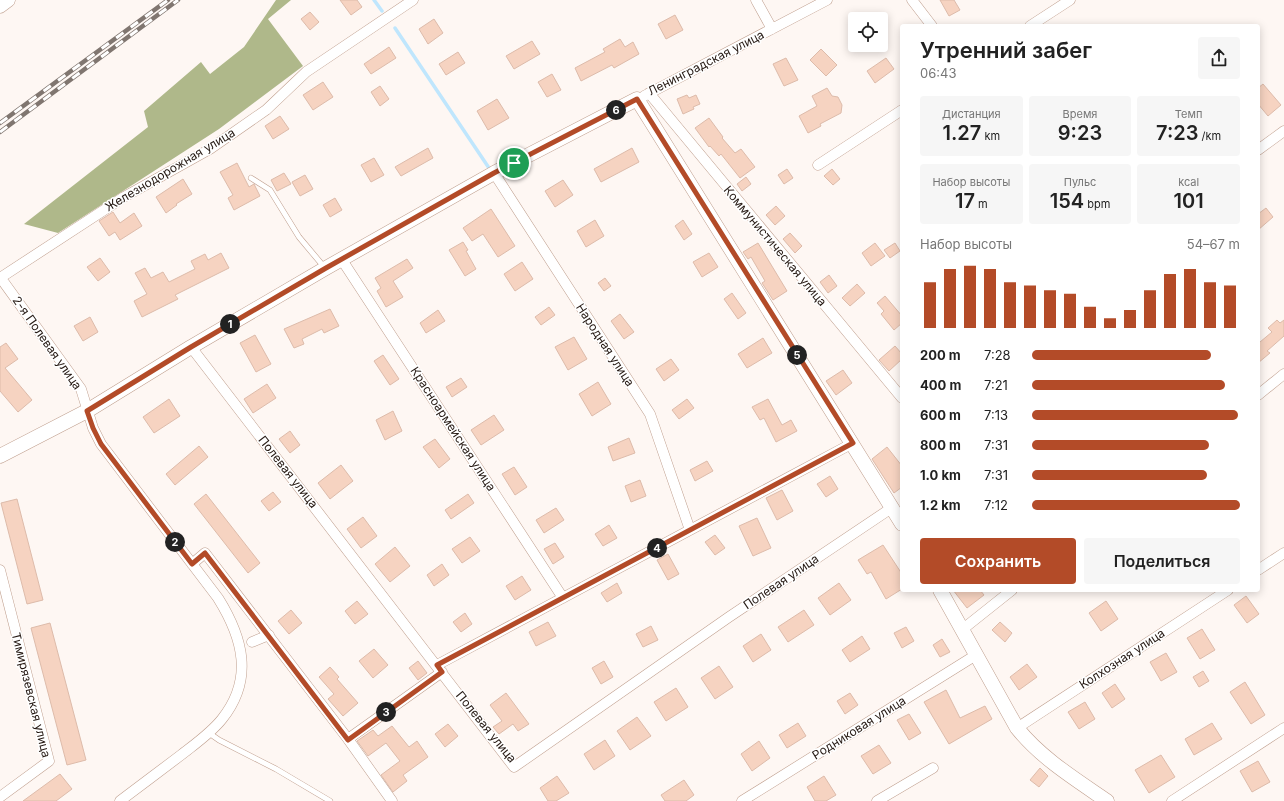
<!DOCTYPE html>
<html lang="ru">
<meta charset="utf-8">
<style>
:root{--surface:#fff;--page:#f6f6f6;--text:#222;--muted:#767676;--accent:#b34b28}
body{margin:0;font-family:Inter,sans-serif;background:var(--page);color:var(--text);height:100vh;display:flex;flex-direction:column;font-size:15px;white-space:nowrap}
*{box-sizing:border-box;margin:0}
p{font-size:13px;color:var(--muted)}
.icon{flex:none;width:22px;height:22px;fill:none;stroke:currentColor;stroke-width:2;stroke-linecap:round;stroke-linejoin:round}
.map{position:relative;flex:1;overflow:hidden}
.drawer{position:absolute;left:900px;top:24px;width:360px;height:568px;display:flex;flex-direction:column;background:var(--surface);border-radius:4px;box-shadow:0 2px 10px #0003}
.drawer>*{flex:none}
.controls{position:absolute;left:848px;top:12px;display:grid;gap:8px}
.controls a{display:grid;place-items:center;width:40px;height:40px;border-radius:4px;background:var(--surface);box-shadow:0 2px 10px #0003;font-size:20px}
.pin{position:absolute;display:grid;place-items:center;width:34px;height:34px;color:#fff;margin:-17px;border:2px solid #fff;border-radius:50%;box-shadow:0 1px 4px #0007}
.km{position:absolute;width:20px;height:20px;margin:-10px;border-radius:50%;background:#222;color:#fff;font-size:11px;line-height:20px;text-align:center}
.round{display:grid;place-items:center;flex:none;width:42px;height:42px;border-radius:4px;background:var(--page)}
.summary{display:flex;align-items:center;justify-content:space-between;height:68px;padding:0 20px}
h1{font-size:22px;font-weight:600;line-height:30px}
.figures{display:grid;grid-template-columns:repeat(3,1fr);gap:6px;height:68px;padding:4px 20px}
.figures div{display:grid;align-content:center;border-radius:4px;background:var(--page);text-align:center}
.figures b{font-size:20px;font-weight:600}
.figures small{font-size:11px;font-weight:400}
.figures p{font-size:11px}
.chart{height:112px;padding:8px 20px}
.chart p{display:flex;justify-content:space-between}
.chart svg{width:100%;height:72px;margin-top:4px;stroke:var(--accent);stroke-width:6}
.primary-button{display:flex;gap:8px;margin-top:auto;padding:8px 20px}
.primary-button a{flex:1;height:46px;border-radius:4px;background:var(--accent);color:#fff;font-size:16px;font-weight:600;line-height:46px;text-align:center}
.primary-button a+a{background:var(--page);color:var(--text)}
ul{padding:0 20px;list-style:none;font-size:13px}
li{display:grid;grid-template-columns:64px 48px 1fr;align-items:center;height:30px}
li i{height:10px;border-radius:5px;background:var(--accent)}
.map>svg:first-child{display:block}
.forest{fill:#afb88a}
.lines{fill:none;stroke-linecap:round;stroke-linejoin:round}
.stream{stroke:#bfe6fd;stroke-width:3.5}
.building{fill:#f6d3c1;stroke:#dba}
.lane-casing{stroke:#bf9e8d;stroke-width:6}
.street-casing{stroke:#bf9e8d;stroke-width:11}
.secondary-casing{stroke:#bf9e8d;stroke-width:15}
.lane{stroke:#fff;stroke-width:5}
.street{stroke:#fff;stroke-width:10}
.secondary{stroke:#fff;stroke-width:14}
.rail-casing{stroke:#807670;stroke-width:4.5}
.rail{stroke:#fff;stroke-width:3;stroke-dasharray:9;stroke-linecap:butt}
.route-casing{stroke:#fff;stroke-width:8}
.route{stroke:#b34b28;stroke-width:5}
.labels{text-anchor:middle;stroke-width:3;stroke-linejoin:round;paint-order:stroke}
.street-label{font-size:12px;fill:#251913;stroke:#fff}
</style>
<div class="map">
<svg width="1284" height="801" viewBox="0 0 1284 801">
<rect width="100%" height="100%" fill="#fef7f3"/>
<!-- forest -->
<path class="forest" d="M276 0H291L268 19 303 66 219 129 58 233 24 224 148 127 144 111 201 62 210 74 244 47Z"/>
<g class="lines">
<!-- stream -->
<path class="stream" d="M374 0 382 11
M395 28 491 171"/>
</g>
<!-- building -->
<path class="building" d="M340 0H357L362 7 351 15Z
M940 0H954L960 10 949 16Z
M310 12 319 22 310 30 301 19Z
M675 15 683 30 666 39 658 24Z
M434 19 443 33 428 44 419 29Z
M620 39 625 47 633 42 639 54 614 68 612 65 581 81 575 68 605 52 603 49Z
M532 41 540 54 514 69 506 56Z
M389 47 396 58 371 74 364 64Z
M821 49 837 65 826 76 810 60Z
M458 52 465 63 446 75 439 64Z
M786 58 798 80 784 86 773 64Z
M886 58 894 69 875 83 867 71Z
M552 74 561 90 547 97 538 82Z
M323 82 333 97 313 110 303 95Z
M1263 84 1281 105 1268 116 1258 104V88Z
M380 86 389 99 380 106 371 92Z
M827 88 832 96 838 97 842 105 841 113 820 124 821 126 808 133 799 116 817 106 812 96Z
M687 95 689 98 696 95 700 104 693 107 694 109 683 114 677 99Z
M497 99 509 118 488 130 477 111Z
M280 116 289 129 273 139 265 126Z
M709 118 723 137 722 138 735 153 741 149 755 167 740 178 721 154 719 156 710 146 709 147 695 128Z
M428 148 433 158 401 176 395 167Z
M632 148 639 162 601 182 594 169Z
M374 158 384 175 371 182 361 165Z
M237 163 249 187 254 184 260 196 234 210 228 198 233 195 220 172Z
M787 169 793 178 784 184 778 175Z
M832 169 840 179 833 185 824 176Z
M284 173 291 184 277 191 271 180Z
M305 175 313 189 300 196 292 182Z
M746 177 751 184 742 191 737 184Z
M183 179 192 194 176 204 177 205 166 213 156 197Z
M563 180 573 195 555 207 545 191Z
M335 198 342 210 330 217 323 205Z
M776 206 785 216 775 225 766 215Z
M1266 208 1273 217 1258 230V214Z
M491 209 515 246 498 257 483 234 472 241 463 228Z
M113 212 120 223 134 213 142 226 120 240 115 232 109 236 99 221Z
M595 220 604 236 586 247 577 231Z
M683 220 692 234 684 240 675 226Z
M790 233 802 246 795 253 783 239Z
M463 242 468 250 466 251 476 269 465 276 449 250Z
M758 243 787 291 773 300 762 283 765 281 751 257 748 259 743 252Z
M875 243 885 256 871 266 862 253Z
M895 243 900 251 890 258 884 250Z
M221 253 229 268 175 295 178 299 142 317 134 301 147 294 135 273 145 268 151 278 163 272 169 282 195 269 191 261 205 254 208 260Z
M709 253 718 267 702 277 693 262Z
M100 258 110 272 98 281 87 267Z
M407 259 413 268 393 281 403 297 386 307 377 291 381 288 375 278Z
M522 262 533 279 515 291 504 274Z
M829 275 837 286 828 293 820 282Z
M605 278 611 286 604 291 598 283Z
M857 284 865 293 850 306 842 298Z
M732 293 746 313 738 319 724 299Z
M885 296 902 316V323L894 330 881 314 884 311 877 303Z
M549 307 555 315 541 325 535 317Z
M330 309 339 326 324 333 322 329 302 339 304 344 294 348 284 329Z
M438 310 445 321 426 333 420 323Z
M620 314 634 332 624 339 611 321Z
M90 317 98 332 83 341 74 326Z
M1277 320 1280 323 1284 320V336L1267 351 1270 353 1258 363V340L1260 342 1272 332 1268 328Z
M255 335 271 364 256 372 240 343Z
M574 337 587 359 568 370 555 347Z
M763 338 772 353 747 368 738 354Z
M6 343 18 359 5 368 32 400 18 412 0 391V347Z
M895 346 902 354V359L889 371 879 360Z
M383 355 399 379 390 385 374 361Z
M671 359 679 370 664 381 656 369Z
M843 370 852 383 836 395 826 381Z
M461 378 467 387 452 397 446 387Z
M598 382 611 404 592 416 579 394Z
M267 384 276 398 253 413 244 399Z
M169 399 180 416 154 433 143 417Z
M687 399 694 408 679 419 672 410Z
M768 399 782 425 791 420 797 431 776 442 764 418 760 420 752 407Z
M393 411 402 431 385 440 376 420Z
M494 415 504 430 481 445 471 430Z
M290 431 300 445 290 453 279 439Z
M629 438 635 453 613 461 608 447Z
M435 439 450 459 439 468 423 447Z
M199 446 208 457 175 485 166 474Z
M887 447 902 466V487L894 493 872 459Z
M707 461 713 471 695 481 690 470Z
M341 465 353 481 330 499 318 483Z
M514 467 527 487 515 495 502 474Z
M830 476 838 489 826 497 817 484Z
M640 480 646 496 631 502 625 486Z
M782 490 793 511 777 520 766 498Z
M273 492 281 502 269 511 261 501Z
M206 494 260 563 248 573 194 504Z
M468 494 474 503 451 519 445 510Z
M17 499 43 600 27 604 1 503Z
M556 508 564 520 544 533 536 520Z
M363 517 377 536 361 548 347 529Z
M757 518 771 548 753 556 739 526Z
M609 525 617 538 603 546 595 534Z
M715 535 725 548 715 555 705 542Z
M470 537 480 551 462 563 452 549Z
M555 543 564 557 553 564 544 549Z
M883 545 902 574V589L886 599 871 572 867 574 858 560Z
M395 547 410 566 390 582 375 564Z
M668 554 679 574 668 580 657 560Z
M442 564 449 575 434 586 427 575Z
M522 576 531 590 515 600 506 586Z
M617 583 622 593 607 602 601 593Z
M839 583 851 600 830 615 818 598Z
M953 590H980L984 595 967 608Z
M1246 596 1259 614 1247 623 1234 605Z
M357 601 368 614 355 624 345 611Z
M1106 601 1118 619 1101 631 1089 613Z
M291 610 302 623 289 634 278 621Z
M804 610 814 625 788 642 778 627Z
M465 613 472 624 461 632 453 622Z
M548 622 556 636 536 646 529 632Z
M1000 622 1012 633 1005 642 992 630Z
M50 623 86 760 67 765 31 628Z
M651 626 658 640 643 647 636 634Z
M906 627 914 641 902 648 894 633Z
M1202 629 1215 650 1200 659 1187 638Z
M761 634 771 650 753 662 743 646Z
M862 636 870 649 850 662 842 650Z
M942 639 950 652 940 657 933 645Z
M374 649 388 665 373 678 359 661Z
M1166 653 1177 672 1161 681 1150 662Z
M418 661 427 673 418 680 409 668Z
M604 661 613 677 601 684 592 668Z
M1027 664 1037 677 1019 690 1010 677Z
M719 666 733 687 715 699 701 678Z
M330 667 339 677 337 679 358 703 343 716 328 699 334 694 319 677Z
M1203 671 1209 681 1199 687 1193 677Z
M1245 682 1265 715 1251 724 1230 692Z
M1115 684 1125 699 1112 708 1102 693Z
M676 688 688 707 666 721 654 702Z
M946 690 960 718 985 706 992 719 949 744 924 702Z
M506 693 529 724 518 731 513 724 499 734 493 727 502 721 490 705Z
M850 693 858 705 845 714 837 701Z
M1085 702 1095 719 1079 729 1068 712Z
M909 714 921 733 909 740 897 720Z
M637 717 651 736 630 750 617 731Z
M798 723 806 736 787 748 779 735Z
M1212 723 1222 739 1194 755 1185 739Z
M448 724 458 736 445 747 435 734Z
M392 726 409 747 417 741 428 757 403 775 407 781 393 792 381 775 400 761 386 743 368 756 357 741 373 730 378 736Z
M605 740 615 756 594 770 584 754Z
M759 741 770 758 752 771 741 754Z
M879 745 891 763 873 774 861 756Z
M1161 755 1175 777 1149 793 1135 770Z
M1258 761 1270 782 1252 792 1240 771Z
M1040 768 1048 776 1039 787 1030 780Z
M60 774 72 789 56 801H23Z
M557 776 569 793 556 801H548L540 788Z
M824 776 836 795 826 801H815L807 787Z
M684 780 694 795 686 801H665L661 795Z"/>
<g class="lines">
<defs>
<path id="lane" d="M251 178 270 190 299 237 325 268
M209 733 219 740 276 769 330 801"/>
<path id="street" d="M756 0 772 29
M912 0 932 26
M1030 26 1070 0
M649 93 902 398
M644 96 827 0
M1258 150 1284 131
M818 165 902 110
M494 173 650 414 690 530
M342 260 563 598
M0 277 81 389 93 428 101 444 218 598C243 638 254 679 222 719 211 733 195 744 181 755 161 770 140 786 120 801
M0 278 124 197 210 149 266 110 306 72 413 0
M191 347 514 767 729 617 893 507
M1258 395 1284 374
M192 564 205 553 348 739 392 801
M0 570 49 761 0 797
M1258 570 1284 553
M963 629 1012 590
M252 642 269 635
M437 665 853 443
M1017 728 1228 590
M348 739 442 672
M742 801 976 655
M877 801 933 768
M1172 801 1284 728"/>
<path id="secondary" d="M0 6 8 0
M0 456 87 411 191 347 326 268 494 173 637 99 902 524
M940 590 1017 728C1041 758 1075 779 1107 801"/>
</defs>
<!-- lane casing -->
<use href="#lane" class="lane-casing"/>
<!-- street casing -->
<use href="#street" class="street-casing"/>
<!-- secondary casing -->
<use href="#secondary" class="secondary-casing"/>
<!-- lane -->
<use href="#lane" class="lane"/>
<!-- street -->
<use href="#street" class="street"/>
<!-- secondary -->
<use href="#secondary" class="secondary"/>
<defs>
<path id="rail" d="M0 123 168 0
M0 132 178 0"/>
</defs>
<!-- rail casing -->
<use href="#rail" class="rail-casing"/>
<!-- rail -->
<use href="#rail" class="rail"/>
</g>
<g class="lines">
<defs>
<path id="route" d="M637 99 853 443 437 665 442 672 348 740 205 553 192 564 101 444 93 428 87 411 191 347 326 268 494 173Z"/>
</defs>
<!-- route casing -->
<use href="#route" class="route-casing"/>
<!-- route -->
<use href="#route" class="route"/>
</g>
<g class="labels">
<!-- street labels -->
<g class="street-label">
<text transform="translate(706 63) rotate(-27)" y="4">Ленинградская улица</text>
<text transform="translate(170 170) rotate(-31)" y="4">Железнодорожная улица</text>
<text transform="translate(775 246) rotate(50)" y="4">Коммунистическая улица</text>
<text transform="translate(47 343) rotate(55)" y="4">2-я Полевая улица</text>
<text transform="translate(605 345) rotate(57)" y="4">Народная улица</text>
<text transform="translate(453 429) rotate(57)" y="4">Красноармейская улица</text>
<text transform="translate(288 472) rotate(52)" y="4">Полевая улица</text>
<text transform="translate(781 582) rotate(-34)" y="4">Полевая улица</text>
<text transform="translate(1122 659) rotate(-33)" y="4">Колхозная улица</text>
<text transform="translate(31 695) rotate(76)" y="4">Тимирязевская улица</text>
<text transform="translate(486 727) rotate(51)" y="4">Полевая улица</text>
<text transform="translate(859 728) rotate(-32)" y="4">Родниковая улица</text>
</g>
</g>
</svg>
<div class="controls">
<a><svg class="icon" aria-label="locate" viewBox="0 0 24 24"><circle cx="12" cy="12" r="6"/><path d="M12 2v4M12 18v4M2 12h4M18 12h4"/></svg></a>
</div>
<div class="pin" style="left:514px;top:163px;background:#1e9e55"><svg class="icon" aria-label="arrive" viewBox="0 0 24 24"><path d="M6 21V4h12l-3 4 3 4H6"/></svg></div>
<b class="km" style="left:230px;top:324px">1</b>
<b class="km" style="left:175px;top:542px">2</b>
<b class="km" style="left:386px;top:712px">3</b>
<b class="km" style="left:657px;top:548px">4</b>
<b class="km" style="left:797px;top:355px">5</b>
<b class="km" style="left:616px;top:110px">6</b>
<section class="drawer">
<div class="summary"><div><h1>Утренний забег</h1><p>06:43</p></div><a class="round"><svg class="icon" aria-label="share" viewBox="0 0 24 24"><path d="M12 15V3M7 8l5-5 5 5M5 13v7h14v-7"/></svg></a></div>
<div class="figures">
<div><p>Дистанция</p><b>1.27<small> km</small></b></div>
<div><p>Время</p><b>9:23</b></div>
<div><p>Темп</p><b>7:23<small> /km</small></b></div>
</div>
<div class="figures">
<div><p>Набор высоты</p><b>17<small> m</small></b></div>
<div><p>Пульс</p><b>154<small> bpm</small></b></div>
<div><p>kcal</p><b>101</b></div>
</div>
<div class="chart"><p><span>Набор высоты</span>54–67 m</p>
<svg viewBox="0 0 160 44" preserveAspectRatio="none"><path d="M5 44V16M15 44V8M25 44V6M35 44V8M45 44V16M55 44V18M65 44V21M75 44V23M85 44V31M95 44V38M105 44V33M115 44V21M125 44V11M135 44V8M145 44V16M155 44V18"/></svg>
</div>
<ul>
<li><b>200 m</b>7:28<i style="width:86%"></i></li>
<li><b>400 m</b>7:21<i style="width:93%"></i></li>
<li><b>600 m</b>7:13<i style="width:99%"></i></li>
<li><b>800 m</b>7:31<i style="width:85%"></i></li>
<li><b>1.0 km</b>7:31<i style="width:84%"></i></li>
<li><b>1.2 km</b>7:12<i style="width:100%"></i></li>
</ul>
<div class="primary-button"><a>Сохранить</a><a>Поделиться</a></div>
</section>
</div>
